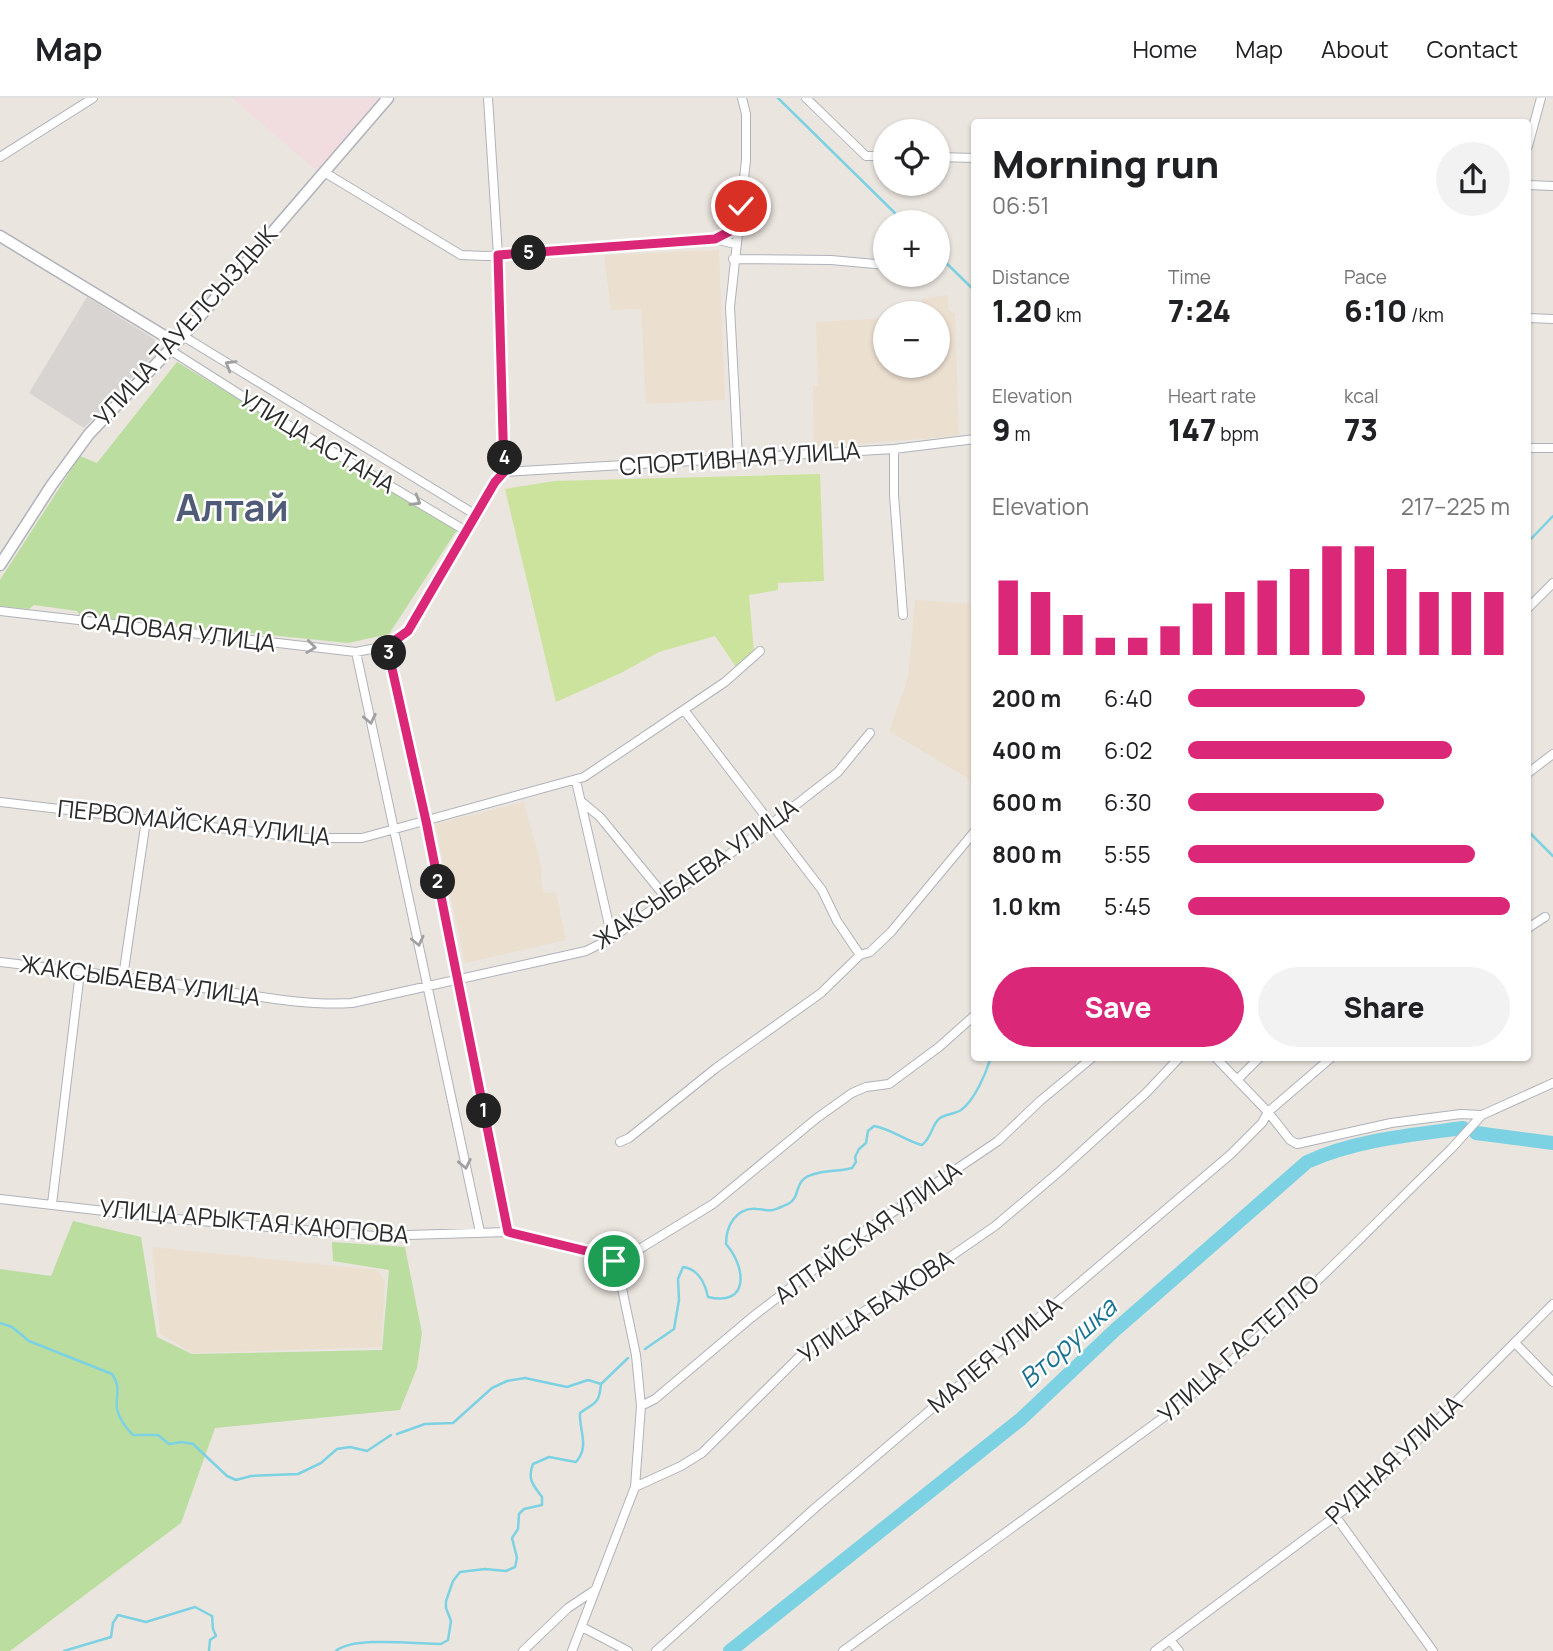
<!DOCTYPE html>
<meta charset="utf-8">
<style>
:root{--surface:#fff;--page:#f2f2f2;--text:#202124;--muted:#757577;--line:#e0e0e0;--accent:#db2777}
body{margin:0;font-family:Manrope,sans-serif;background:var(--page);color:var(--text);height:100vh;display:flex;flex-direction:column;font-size:26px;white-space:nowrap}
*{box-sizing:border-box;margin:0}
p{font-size:23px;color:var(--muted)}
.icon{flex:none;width:38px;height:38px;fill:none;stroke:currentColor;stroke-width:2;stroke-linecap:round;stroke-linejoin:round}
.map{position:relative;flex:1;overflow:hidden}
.sheet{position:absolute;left:971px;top:21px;width:560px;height:942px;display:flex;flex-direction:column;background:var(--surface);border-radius:7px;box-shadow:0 2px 5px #0004}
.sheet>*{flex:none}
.tools{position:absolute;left:873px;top:21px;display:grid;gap:14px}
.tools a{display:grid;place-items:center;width:77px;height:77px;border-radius:50%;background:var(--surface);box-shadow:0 2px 5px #0004;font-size:35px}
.pin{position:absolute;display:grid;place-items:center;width:60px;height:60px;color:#fff;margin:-30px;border:4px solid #fff;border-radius:50%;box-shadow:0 2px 7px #0007}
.km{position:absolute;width:35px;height:35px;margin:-18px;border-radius:50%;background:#222;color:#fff;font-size:19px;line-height:35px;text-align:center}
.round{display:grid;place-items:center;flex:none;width:74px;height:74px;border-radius:37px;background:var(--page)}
.summary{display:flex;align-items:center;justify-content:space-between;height:119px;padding:0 21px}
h1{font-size:38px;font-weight:800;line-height:52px}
.stats{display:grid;grid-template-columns:repeat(3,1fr);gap:10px;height:119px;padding:7px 21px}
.stats div{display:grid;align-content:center}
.stats b{font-size:30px;font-weight:800}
.stats small{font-size:19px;font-weight:400}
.stats p{font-size:19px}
.chart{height:196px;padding:14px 21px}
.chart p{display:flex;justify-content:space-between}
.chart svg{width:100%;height:126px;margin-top:7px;stroke:var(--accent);stroke-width:6}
.action{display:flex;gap:14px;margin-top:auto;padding:14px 21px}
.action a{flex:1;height:80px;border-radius:42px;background:var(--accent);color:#fff;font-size:28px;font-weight:800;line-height:80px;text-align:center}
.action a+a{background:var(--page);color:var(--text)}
ul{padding:0 21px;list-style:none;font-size:23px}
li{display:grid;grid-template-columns:112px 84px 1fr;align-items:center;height:52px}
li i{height:18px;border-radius:9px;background:var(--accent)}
header{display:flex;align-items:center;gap:42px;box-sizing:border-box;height:98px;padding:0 35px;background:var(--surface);border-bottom:2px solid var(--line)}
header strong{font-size:33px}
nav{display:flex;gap:38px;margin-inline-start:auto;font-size:24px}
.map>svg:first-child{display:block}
.education{fill:#ebdfd0}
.medical{fill:#f1dde0}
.green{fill:#bbdda0}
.pitch{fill:#cce39d}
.plaza{fill:#d8d4d1}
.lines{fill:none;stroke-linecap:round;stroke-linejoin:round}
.stream{stroke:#7cd2e3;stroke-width:2.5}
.river{stroke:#7cd2e3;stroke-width:14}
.street-casing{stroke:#afb2ba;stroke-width:10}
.secondary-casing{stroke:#afb2ba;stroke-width:13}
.street{stroke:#fff;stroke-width:8}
.secondary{stroke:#fff;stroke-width:10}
.oneway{stroke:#a0a0a0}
.route-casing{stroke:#fff;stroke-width:14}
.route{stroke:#db2777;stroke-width:9}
.labels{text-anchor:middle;stroke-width:5;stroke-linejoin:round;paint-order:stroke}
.street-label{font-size:24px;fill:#2b2b2b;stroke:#fff}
.water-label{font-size:26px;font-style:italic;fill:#1a7390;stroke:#fff}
.town-label{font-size:38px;font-weight:bold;fill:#4f5b77;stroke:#fff}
</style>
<header>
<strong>Map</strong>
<nav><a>Home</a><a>Map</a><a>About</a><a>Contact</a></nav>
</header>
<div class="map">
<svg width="1553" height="1553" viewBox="0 0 1553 1553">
<rect width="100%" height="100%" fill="#ebe5df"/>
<!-- education -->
<path class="education" d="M719 152 725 302 646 306 641 211 611 212 604 157Z
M947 197 949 212 955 216 959 338 814 349 813 288 818 287 816 224 885 220 886 268H938V215H924L922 201Z
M915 502 975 506V685L889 633 908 580Z
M524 704 542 771 541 782 544 795 556 794 566 842 465 865 435 726Z
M152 1149 378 1172 385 1184 381 1249 192 1255 160 1236Z"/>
<!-- medical -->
<path class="medical" d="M232 0H379L318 74Z"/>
<!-- green -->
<path class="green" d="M177 264 457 432 389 536 348 545 80 518 77 513 34 507 29 511 0 508V482L80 358 97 365Z
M73 1123 141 1139 157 1239 192 1256 382 1252 389 1172 333 1163 332 1144 405 1149 422 1235 417 1270 400 1312 215 1330 181 1425 10 1553H0V1171L51 1178Z"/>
<!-- pitch -->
<path class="pitch" d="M820 376 824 483 778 485V492L749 497 754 554 736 569 715 538 659 554 621 575 556 604 505 391 554 383Z"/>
<!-- plaza -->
<path class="plaza" d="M87 199 154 241 157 250 156 254 84 330 29 295Z"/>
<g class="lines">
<!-- stream -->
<path class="stream" d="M778 0 904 124
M938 157 975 193
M1528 444 1553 418
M1528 733 1553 758
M0 1225 12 1229 29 1243 112 1276C122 1291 115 1297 117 1311 119 1320 126 1330 133 1337H158L169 1346 182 1344 193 1346 227 1378 236 1382 251 1378 298 1376 321 1365 337 1351 350 1349 367 1353 391 1337
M645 1251 674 1231 679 1202 678 1181 683 1169C699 1171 705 1185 708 1199 750 1209 746 1169 726 1146 726 1128 736 1109 757 1111 763 1111 767 1113 773 1112 778 1111 783 1108 788 1106 800 1100 795 1086 805 1080 817 1072 838 1074 852 1070L856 1064 855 1059 859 1051 866 1045 868 1033 874 1028C892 1031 905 1043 922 1047 933 1038 931 1027 940 1020 946 1016 955 1016 961 1012 975 1002 986 975 991 959
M397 1336 425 1326 453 1325 492 1290 507 1283 525 1280 567 1289 588 1282 601 1286
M64 1553 111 1539 113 1525 118 1517 146 1524 195 1509 212 1518 213 1531 216 1538 210 1542 209 1553
M336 1553C353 1538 418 1546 441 1546L448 1542 451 1523 446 1510V1503L453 1483 460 1474 485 1471 506 1473 515 1469 517 1460 512 1440 518 1431 519 1416 524 1411 542 1407V1399C533 1387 527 1381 533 1366L549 1359 576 1364C590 1348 579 1333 580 1315 595 1304 599 1307 601 1286L628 1260"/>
<!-- river -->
<path class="river" d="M1476 1035 1553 1045
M730 1553 1021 1321 1115 1232 1307 1064C1354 1042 1411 1037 1463 1030"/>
<defs>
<path id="street" d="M488 0 498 157 504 374
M806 0 866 58H886
M1528 48 1541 0
M0 59 93 0
M938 59 975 60
M324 74 461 157 486 158 715 141 735 146
M1528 87 1553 88
M715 141 738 129
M733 161 831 162 886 167
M1528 220 1553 221
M183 238 476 417
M170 252 283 324 466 433
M1528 350H1553
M894 351V397L903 517
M738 360 730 209 746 62V16L742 0
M504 374 894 351 975 341
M1528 510 1553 485
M0 513 356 554 387 548 407 533 495 384 504 374
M387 548 426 724 508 1134
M356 554 480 1134
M684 612 822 792 837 823 860 857
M1528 675 1553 656
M576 683 612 840
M0 704 304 740H362L584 679 725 584 760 553
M582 704 600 719 667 801
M1528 830 1545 819
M0 864C68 872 135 880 203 890 252 897 302 908 352 905L586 853 612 840 770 727 838 674 870 635
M123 879 146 722
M1215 959 1268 1014 1290 1042 1297 1046 1391 1025 1461 1016 1482 1017
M1237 982 1260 959
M620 1044 629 1040 716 970 821 895 860 857 870 854 891 834 975 733
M0 1101 165 1120 374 1138 508 1134 607 1158 614 1163 619 1176 636 1257 641 1308 635 1389 572 1553
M52 1106 80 874
M614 1163 628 1158 713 1106 817 1020 852 995 866 989 889 986 939 949 975 917
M1515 1245 1553 1284
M641 1308 655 1301 751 1220 859 1137 998 1043 1040 1003 1093 959
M635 1389 681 1368 702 1355 801 1257 834 1232 931 1172 995 1128 1060 1073 1146 995 1180 959
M1336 1419 1433 1553
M582 1529 628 1553
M1170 1542 1179 1553
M523 1553 568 1510 595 1492
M656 1553 815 1410 1231 1056 1262 1025 1268 1014 1332 959
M843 1553 1164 1319C1267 1238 1358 1142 1451 1051L1482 1017 1553 985
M1155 1553 1361 1399 1553 1206"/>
<path id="secondary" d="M0 138 176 245
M0 467 51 388 89 336 183 238 388 0"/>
</defs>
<!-- street casing -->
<use href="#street" class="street-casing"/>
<!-- secondary casing -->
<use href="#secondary" class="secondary-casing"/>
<!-- street -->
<use href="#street" class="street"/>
<!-- secondary -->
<use href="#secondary" class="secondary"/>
</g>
<!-- one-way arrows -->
<defs><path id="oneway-chevron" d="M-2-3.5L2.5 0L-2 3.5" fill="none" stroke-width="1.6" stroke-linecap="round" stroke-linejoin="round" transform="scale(1.75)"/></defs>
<g class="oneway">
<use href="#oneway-chevron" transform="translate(230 267) rotate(-149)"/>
<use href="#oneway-chevron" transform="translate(416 403) rotate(31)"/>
<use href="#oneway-chevron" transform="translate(311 549) rotate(7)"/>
<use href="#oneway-chevron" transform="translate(370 621) rotate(78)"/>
<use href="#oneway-chevron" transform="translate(418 843) rotate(77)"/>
<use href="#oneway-chevron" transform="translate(465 1066) rotate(78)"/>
</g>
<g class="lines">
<defs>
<path id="route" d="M614 1163 607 1158 508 1134 426 723 387 548 408 533 495 384 504 374 498 157 715 141 738 129 741 108"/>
</defs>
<!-- route casing -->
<use href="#route" class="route-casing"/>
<!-- route -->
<use href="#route" class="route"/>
</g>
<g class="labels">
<!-- street labels -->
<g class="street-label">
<text transform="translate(186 228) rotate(-48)" y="8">УЛИЦА ТАУЕЛСЫЗДЫК</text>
<text transform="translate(317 344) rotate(31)" y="8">УЛИЦА АСТАНА</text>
<text transform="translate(740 361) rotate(-4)" y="8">СПОРТИВНАЯ УЛИЦА</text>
<text transform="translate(178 534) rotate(7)" y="8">САДОВАЯ УЛИЦА</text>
<text transform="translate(194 725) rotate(6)" y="8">ПЕРВОМАЙСКАЯ УЛИЦА</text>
<text transform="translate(696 776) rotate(-35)" y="8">ЖАКСЫБАЕВА УЛИЦА</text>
<text transform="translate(140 883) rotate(8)" y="8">ЖАКСЫБАЕВА УЛИЦА</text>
<text transform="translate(254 1124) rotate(5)" y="8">УЛИЦА АРЫКТАЯ КАЮПОВА</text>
<text transform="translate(868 1135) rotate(-36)" y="8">АЛТАЙСКАЯ УЛИЦА</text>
<text transform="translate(876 1209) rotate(-34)" y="8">УЛИЦА БАЖОВА</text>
<text transform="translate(1239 1251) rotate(-42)" y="8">УЛИЦА ГАСТЕЛЛО</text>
<text transform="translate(995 1257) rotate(-40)" y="8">МАЛЕЯ УЛИЦА</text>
<text transform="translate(1394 1362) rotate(-43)" y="8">РУДНАЯ УЛИЦА</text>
</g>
<!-- water labels -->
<g class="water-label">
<text transform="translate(1068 1245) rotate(-42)" y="9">Вторушка</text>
</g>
<!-- town labels -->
<g class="town-label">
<text x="232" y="423">Алтай</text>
</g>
</g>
</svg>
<div class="tools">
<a><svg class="icon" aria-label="locate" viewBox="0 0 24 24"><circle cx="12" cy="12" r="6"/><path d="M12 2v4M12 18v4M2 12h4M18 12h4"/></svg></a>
<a>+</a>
<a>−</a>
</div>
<div class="pin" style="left:614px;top:1163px;background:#1e9e55"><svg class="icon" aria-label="arrive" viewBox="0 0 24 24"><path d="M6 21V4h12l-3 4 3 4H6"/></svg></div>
<div class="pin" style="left:741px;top:108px;background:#d93025"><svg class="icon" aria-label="check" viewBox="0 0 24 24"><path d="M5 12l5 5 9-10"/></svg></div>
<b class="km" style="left:484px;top:1013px">1</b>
<b class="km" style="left:438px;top:784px">2</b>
<b class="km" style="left:389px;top:555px">3</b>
<b class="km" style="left:505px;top:360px">4</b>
<b class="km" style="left:529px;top:155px">5</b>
<section class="sheet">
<div class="summary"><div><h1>Morning run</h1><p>06:51</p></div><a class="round"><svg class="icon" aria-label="share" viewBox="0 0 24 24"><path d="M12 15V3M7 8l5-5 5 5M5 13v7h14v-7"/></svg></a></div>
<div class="stats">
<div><p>Distance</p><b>1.20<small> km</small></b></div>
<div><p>Time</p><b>7:24</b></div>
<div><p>Pace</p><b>6:10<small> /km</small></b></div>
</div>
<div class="stats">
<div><p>Elevation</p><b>9<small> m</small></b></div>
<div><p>Heart rate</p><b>147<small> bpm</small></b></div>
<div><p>kcal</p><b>73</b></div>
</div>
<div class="chart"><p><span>Elevation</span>217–225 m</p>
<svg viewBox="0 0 160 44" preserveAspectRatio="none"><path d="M5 44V18M15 44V22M25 44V30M35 44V38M45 44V38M55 44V34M65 44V26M75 44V22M85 44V18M95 44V14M105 44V6M115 44V6M125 44V14M135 44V22M145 44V22M155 44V22"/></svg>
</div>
<ul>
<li><b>200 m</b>6:40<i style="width:55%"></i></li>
<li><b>400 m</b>6:02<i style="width:82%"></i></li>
<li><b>600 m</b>6:30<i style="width:61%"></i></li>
<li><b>800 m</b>5:55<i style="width:89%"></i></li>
<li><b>1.0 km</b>5:45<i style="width:100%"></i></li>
</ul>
<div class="action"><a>Save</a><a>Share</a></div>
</section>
</div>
